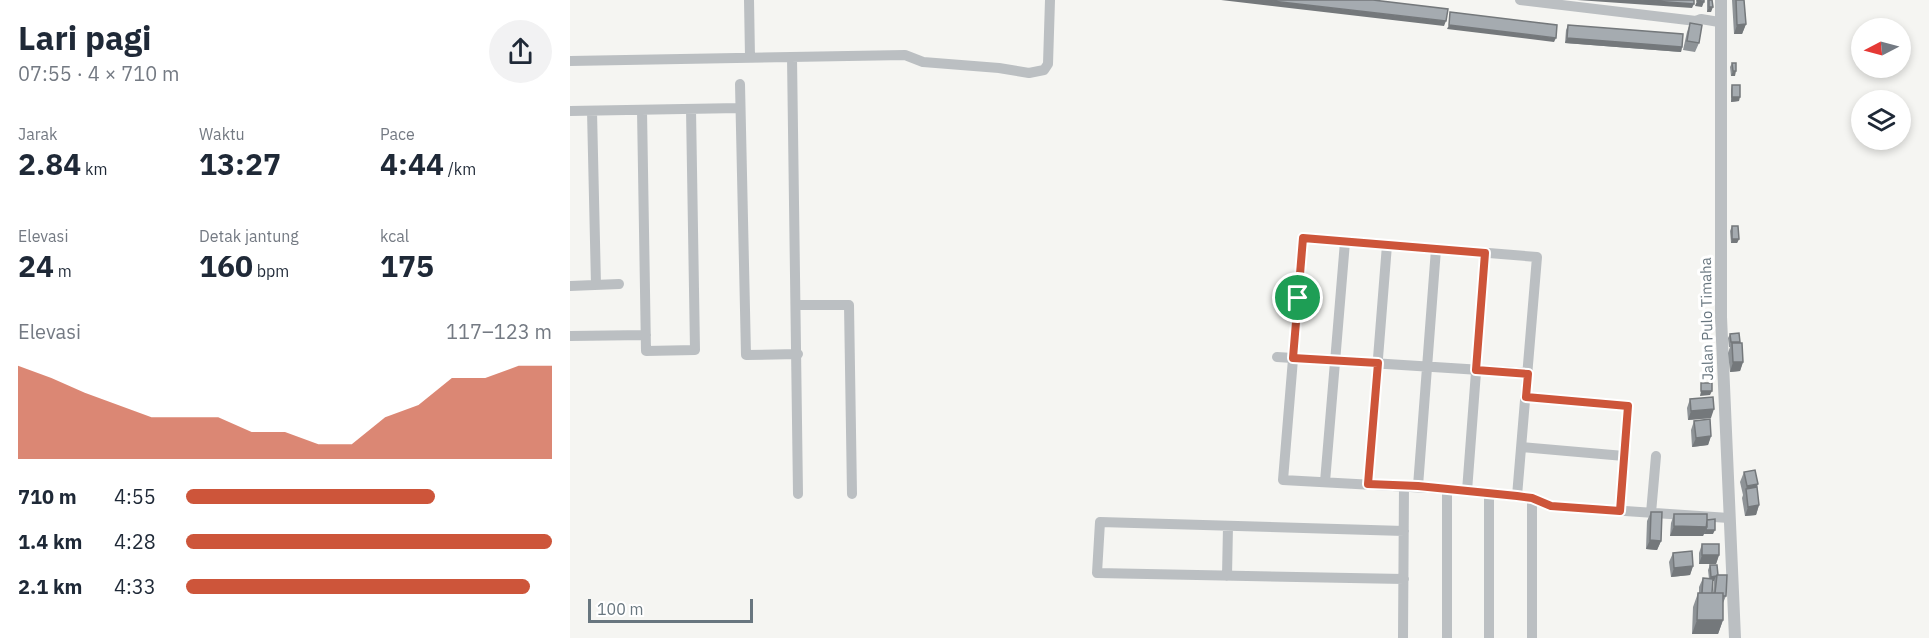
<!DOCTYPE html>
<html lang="id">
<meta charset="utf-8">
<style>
:root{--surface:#fff;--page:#f2f2f3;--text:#1f2937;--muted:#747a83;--accent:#cd553a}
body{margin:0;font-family:"IBM Plex Sans",sans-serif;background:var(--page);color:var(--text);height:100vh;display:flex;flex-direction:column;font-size:22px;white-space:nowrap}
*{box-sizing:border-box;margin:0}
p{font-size:20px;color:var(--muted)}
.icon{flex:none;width:33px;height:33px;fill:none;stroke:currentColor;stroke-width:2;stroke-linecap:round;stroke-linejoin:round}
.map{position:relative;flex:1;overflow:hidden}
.drawer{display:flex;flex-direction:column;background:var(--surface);width:570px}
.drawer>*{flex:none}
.needle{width:39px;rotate:264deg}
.controls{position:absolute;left:1281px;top:18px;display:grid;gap:12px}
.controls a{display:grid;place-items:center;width:60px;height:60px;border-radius:50%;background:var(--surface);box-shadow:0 3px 9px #0003;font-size:30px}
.scale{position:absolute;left:18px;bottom:15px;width:165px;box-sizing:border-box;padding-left:6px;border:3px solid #68767f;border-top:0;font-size:16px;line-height:21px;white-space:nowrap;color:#68767f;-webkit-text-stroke:4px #fff;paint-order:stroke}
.pin{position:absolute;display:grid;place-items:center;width:51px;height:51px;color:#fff;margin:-26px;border:3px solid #fff;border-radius:50%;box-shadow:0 2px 6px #0007}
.round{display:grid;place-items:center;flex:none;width:63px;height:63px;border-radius:32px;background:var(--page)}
.summary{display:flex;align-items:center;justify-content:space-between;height:102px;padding:0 18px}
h1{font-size:33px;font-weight:700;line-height:45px}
.metrics{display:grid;grid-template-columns:repeat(3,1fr);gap:9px;height:102px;padding:6px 18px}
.metrics div{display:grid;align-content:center}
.metrics b{font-size:30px;font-weight:700}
.metrics small{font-size:16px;font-weight:400}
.metrics p{font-size:16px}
.chart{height:168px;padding:12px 18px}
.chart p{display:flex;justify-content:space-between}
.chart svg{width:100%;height:108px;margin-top:6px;fill:var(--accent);opacity:.7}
ul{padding:0 18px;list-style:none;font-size:20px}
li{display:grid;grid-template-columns:96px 72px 1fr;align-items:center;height:45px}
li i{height:15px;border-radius:8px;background:var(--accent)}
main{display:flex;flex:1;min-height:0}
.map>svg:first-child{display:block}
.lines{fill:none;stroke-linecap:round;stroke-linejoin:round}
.minor{stroke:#bbbfc2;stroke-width:10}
.tertiary{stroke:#bbbfc2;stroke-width:12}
.wall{fill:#8e9397;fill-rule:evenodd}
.shaded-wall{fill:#74787b}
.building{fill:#a5abb0;stroke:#74787b;stroke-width:1.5}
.route-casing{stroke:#fff;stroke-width:12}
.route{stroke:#cd553a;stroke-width:8}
.labels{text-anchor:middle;stroke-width:6;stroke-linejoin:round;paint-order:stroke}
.street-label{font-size:15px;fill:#68767f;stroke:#fff}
</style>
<main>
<section class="drawer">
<div class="summary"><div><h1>Lari pagi</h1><p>07:55 · 4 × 710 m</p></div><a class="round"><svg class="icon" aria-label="share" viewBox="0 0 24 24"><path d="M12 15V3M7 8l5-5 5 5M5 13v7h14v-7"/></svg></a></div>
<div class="metrics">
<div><p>Jarak</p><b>2.84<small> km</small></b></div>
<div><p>Waktu</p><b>13:27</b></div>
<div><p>Pace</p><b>4:44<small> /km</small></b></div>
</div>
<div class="metrics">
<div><p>Elevasi</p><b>24<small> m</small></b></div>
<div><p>Detak jantung</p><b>160<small> bpm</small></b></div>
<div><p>kcal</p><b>175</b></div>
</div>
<div class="chart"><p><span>Elevasi</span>117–123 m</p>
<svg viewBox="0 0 160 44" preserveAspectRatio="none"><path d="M0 44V6L10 11L20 17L30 22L40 27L50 27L60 27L70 33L80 33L90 38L100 38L110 27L120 22L130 11L140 11L150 6L160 6V44z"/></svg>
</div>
<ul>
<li><b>710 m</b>4:55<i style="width:68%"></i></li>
<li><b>1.4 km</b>4:28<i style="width:100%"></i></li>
<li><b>2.1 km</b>4:33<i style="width:94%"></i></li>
</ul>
</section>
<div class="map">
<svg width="1359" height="638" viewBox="0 0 1359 638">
<rect width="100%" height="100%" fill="#f5f5f2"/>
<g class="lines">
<!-- minor -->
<path class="minor" d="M179 0 180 57
M950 0 1126 21 1131 19 1149 22
M222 57 228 494
M0 61 335 55 353 62 429 68 459 73 474 70 478 64 480 0
M170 84 176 355 228 354
M72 110 76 351 125 350 121 109
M0 111 170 108
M22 111 26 285
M0 286 49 284
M227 305H279L282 494
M0 336 76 335
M707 357 958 373
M956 397 1058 406 1050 511
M952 447 1054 456
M755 482 775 242
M798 484 817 245
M848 486 866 249
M877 489V638
M897 491 915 253
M947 496 967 257 733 238 713 480 877 489 962 498 981 506 1159 518
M962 498V638
M1081 513 1086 456
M657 576 658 526
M834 579 527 573 530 522 834 531
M833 638 834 486
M919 638V493"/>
<!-- tertiary -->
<path class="tertiary" d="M1151 0V317L1165 638"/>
</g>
<!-- wall -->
<path class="wall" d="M1137 0H1142L1141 12H1137Z
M1162 0H1174L1176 24 1172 34H1164Z
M1120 23 1129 43 1125 52 1113 50 1117 32Z
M998 25 1112 47 1111 52 995 43 996 30Z
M1162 63 1165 76H1161L1160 67Z
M1162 85 1169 101 1161 102V90Z
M1162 226 1169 239 1167 243H1161L1160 231Z
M1160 334 1170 343 1173 362 1170 371 1160 372 1158 353 1160 347H1159L1158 338Z
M1120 399 1141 418 1118 420 1117 408Z
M1124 421 1141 436 1138 445 1122 447 1121 430Z
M1174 472 1188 484 1186 488 1189 505 1186 515 1175 516 1172 498 1173 495 1170 482Z
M1081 512 1091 541 1087 550 1076 549 1077 521Z
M1104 514 1137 520 1143 534H1134V533L1133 536H1100L1101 523Z
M1132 544 1149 555 1146 564H1129V553Z
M1103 553 1123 566 1120 575 1101 577 1099 562Z
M1140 565 1148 575 1156 596 1153 603V620L1148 634H1122L1123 607 1128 593H1129V587L1133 578 1139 579 1138 570ZM1142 581H1144L1143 593H1142Z"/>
<!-- shaded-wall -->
<path class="shaded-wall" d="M651 0H693L876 21 874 26Z
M1007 0H1071L1124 4 1122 8Z
M1127 1 1134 2 1132 7 1125 6Z
M1139 7H1143L1141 12H1137Z
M1176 24 1172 34H1164L1167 25Z
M879 25 986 38 984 42 877 29Z
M997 38 1112 47 1111 52 995 43Z
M1163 71H1166L1165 76H1161Z
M1162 97H1170L1169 101 1161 102Z
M1162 239H1169L1167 243H1161Z
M1163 362H1173L1170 371 1160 372Z
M1131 391H1142L1140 395 1130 396Z
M1144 409 1141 418 1118 420 1121 411Z
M1141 436 1138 445 1122 447 1126 438Z
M1188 484 1184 493 1176 489 1177 486Z
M1189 505 1186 515 1175 516 1178 507Z
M1104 526 1137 527 1133 536H1100Z
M1136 530H1145L1143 534H1134Z
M1080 540 1091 541 1087 550 1076 549Z
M1132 555H1149L1146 564H1129Z
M1123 566 1120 575 1101 577 1104 568Z
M1146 576 1144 581H1139L1141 577Z
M1127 620H1153L1148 634H1122Z"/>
<!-- building -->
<path class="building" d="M693 0H803L878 9 876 21Z
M1071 0H1124V4Z
M1127 0H1134V2L1127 1Z
M1139 0H1142L1143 7H1139Z
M1166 0H1174L1176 24 1167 25Z
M880 12 987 25 986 38 879 25Z
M1120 23 1132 25 1129 43 1117 41Z
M998 25 1113 34 1112 47 997 38Z
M1162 63H1166V71H1163Z
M1162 85H1170V97H1162Z
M1162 226H1168L1169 239H1162Z
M1169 333 1170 342H1161L1160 334Z
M1162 343H1172L1173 362H1163Z
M1131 383H1142V391H1131Z
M1143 397 1144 409 1121 411 1120 399Z
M1140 419 1141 436 1126 438 1124 421Z
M1185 470 1188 484 1177 486 1174 472Z
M1187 487 1189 505 1178 507 1176 489Z
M1081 512H1092L1091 541 1080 540Z
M1104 514H1137V527L1104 526Z
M1145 519V530H1136L1137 520Z
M1132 544H1149V555H1132Z
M1122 551 1123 566 1104 568 1103 553Z
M1140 565H1147L1148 575H1147L1146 576 1141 577Z
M1147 575H1157L1156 596H1153V593H1145Z
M1133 578 1143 579 1142 593H1132Z
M1128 593H1153V620H1127Z"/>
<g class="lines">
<defs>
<path id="route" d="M733 238 915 253 906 370 958 374 956 397 1058 406 1050 511 981 506 962 498 947 496 848 486 798 484 808 363 723 358Z"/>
</defs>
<!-- route casing -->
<use href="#route" class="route-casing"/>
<!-- route -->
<use href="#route" class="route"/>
</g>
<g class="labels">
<!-- street labels -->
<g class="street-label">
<text transform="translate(1137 319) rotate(-91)" y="5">Jalan Pulo Timaha</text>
</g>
</g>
</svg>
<div class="controls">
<a><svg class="needle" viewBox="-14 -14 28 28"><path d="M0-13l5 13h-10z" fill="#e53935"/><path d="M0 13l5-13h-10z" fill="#747a83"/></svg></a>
<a><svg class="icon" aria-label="layers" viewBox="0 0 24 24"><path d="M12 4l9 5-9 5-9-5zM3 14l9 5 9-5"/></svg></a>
</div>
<div class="scale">100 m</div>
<div class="pin" style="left:728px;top:298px;background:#1e9e55"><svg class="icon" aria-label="arrive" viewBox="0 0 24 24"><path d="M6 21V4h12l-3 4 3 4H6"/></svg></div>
</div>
</main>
